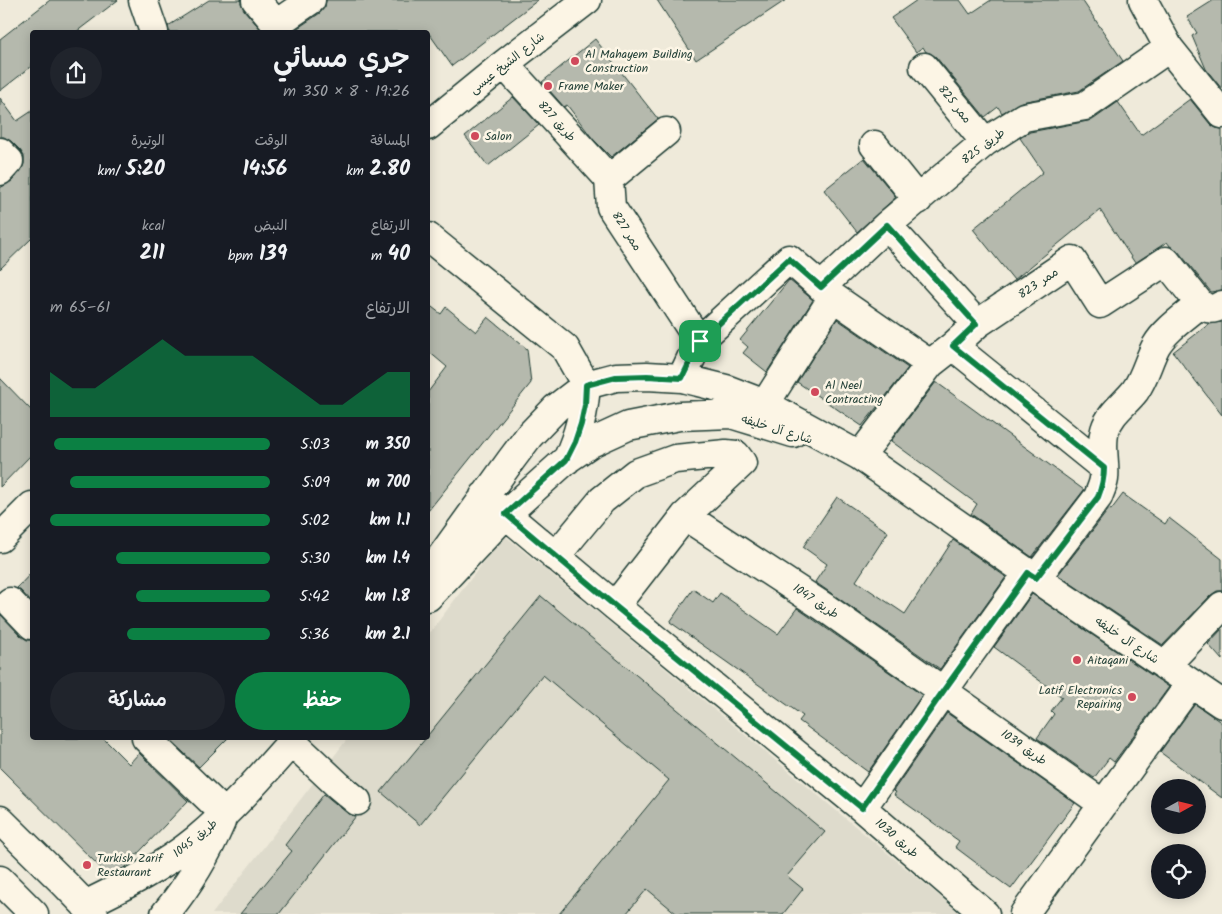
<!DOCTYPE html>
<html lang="ar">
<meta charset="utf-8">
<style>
:root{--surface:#171b24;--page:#20242c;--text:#f1f3f6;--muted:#9ea1a6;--accent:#0b8043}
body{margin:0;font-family:Kalam,"Playpen Sans Arabic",sans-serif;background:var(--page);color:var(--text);direction:rtl;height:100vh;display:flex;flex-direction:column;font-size:19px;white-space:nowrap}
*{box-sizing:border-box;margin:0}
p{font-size:16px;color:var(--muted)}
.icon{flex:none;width:28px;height:28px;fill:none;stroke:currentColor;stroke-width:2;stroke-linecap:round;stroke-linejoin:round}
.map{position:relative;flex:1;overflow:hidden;direction:ltr}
.details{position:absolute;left:30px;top:30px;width:400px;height:710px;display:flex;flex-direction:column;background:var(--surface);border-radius:5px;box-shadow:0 2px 12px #0003;direction:rtl}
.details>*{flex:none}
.needle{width:32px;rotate:82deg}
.controls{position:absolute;left:1151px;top:779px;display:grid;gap:10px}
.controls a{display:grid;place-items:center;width:55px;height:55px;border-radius:50%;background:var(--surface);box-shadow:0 2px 12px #0003;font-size:25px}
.pin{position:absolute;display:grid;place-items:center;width:42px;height:42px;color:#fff;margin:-21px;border-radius:10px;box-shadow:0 2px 8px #0006}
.round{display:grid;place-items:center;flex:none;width:52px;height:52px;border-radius:26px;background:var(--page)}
.summary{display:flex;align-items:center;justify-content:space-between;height:85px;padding:0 20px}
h1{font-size:28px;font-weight:600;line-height:38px}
.figures{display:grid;grid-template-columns:repeat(3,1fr);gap:8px;height:85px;padding:5px 20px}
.figures div{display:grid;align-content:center}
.figures b{font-size:21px;font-weight:600}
.figures small{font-size:14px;font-weight:400}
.figures p{font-size:14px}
.chart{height:140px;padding:10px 20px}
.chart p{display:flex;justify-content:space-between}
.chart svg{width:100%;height:90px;margin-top:5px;fill:var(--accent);opacity:.7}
.button{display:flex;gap:10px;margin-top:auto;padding:10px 20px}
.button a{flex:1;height:58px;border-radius:30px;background:var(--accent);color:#fff;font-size:20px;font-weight:600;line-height:58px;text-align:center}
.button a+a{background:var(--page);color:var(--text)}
ul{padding:0 20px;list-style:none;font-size:16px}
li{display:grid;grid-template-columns:80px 60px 1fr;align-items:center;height:38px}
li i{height:12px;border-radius:6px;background:var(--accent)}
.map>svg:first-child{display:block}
.built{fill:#dedbcc}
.building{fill:#b5b9ad;stroke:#1f3d34}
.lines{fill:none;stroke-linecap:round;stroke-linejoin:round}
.minor-casing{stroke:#1f3d34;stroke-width:31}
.minor{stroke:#fcf5e5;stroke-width:28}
.route-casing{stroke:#fff;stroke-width:10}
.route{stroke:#0b8043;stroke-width:6}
.poi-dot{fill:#d1495b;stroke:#fcf5e5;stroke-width:2}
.labels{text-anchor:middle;stroke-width:5;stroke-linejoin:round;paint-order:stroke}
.poi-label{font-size:12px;fill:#1f3d34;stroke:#fcf5e5;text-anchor:start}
.street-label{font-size:12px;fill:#1f3d34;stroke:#fcf5e5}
</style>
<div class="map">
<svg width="1222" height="914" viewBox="0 0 1222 914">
<rect width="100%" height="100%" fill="#efeada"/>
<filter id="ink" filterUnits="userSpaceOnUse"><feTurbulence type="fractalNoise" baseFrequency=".02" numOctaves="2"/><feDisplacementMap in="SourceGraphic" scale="10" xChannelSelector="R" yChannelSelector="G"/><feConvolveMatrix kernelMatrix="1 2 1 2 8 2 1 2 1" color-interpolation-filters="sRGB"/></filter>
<g filter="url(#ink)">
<!-- built -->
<path class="built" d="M504 535 961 914H212L348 738H428V635Z"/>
<!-- building -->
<path class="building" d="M50 0H118L76 32H32V66L0 91V39Z
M209 0H241V3L244 10 263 32H169L168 26Z
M326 0H538L452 66 428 32H296L295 30 320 13 325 7Z
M657 0H786L696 60Z
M917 0H960L970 14 991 0H1082L1123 61 1079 91 1021 102 1002 113 998 107 985 117 936 57 930 53 926 52 923 47 916 52 891 18Z
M1214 0H1222V89L1206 69 1192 36 1197 33 1187 17Z
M595 39 658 119 611 157 593 139 567 105 564 107 542 82Z
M513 97 539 125 488 166 465 136Z
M0 98 17 121 32 111V238L0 269V188L12 181 21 171 24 164V156L20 150 11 141 4 137H0Z
M1190 99 1210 124 1216 128 1222 129V290L1211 292 1178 251 1170 246 1167 242 1135 263 1100 210 1014 280 973 229 1043 172 1020 138 1030 132 1088 121 1094 119 1118 102 1141 135Z
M864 158 896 197 857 232 824 190Z
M789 280 813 300 767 372 743 353 748 347 740 340Z
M428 304 441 314 446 307 476 332 488 317 527 349 531 383 428 511V392L447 367 428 351Z
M837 319 908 368 862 426 797 382Z
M1222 322V415L1173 352 1209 324Z
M0 378 32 411V454L0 487Z
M936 382 1084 490 1032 557 971 514 977 504 891 441Z
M1123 494 1165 524 1169 518 1222 559V591H1217L1211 595 1163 645 1058 575 1109 509 1111 510Z
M837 497 888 532 856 581 905 614 953 540 1006 577 940 669 815 582 827 564 803 547Z
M32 572V603L21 591 17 588Z
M693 589 713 603 720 593 778 634 797 608 922 695 868 772 799 721 803 716 670 622Z
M1032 594 1169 687 1114 762 1109 758 1094 778 1037 738 1054 714 1051 711 1062 697 994 647Z
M541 596 825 832 787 876 803 889 783 914H677L647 889 626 914H559L669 780 543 675 420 825 381 792 426 738H428V735Z
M0 614 21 636 27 640H32V738H103L129 764 139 753 188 801 124 868 113 873 107 874 0 768Z
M1222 629V660L1208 644Z
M1195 704 1222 723V798L1160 752Z
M947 713 1075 803 1011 889 955 847 959 841 894 795 896 792 893 791Z
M168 738H228L199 767Z
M324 794 347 813 356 816 279 914H240L292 851 285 845Z"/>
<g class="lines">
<defs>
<path id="minor" d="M143 0 154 32
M256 0 276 24 280 32
M1143 0 1169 48 1222 114
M276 24 311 0
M504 64 609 179
M924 67 985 142
M428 126 504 64 587 0
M666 132 609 179 611 207 699 341
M874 145 918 200
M0 152 9 161 0 171
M887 225 977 324
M428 237 565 348 586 385
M821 287 887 225 985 142 1024 117 1085 106 1169 48
M953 346 1104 468
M682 378 699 341 789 259 833 297 930 364
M765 404 833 297
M860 456 930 364 953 346 977 324 1072 260 1100 304 1166 261 1200 304C1208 310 1213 310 1222 305
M567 460C579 434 584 413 586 385
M484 496 615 606 862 808 985 914
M685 516 824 607 1103 804
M0 538 32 506
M555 557 602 500 636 473 675 459 726 454 736 455 742 463 685 516 615 606
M428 575 511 460 529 436 556 408 586 385 616 377 647 376 682 378 726 389 765 404 860 456 1028 573 1222 704
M1036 578 1098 497C1100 491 1103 486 1104 479 1106 463 1100 446 1105 430 1110 413 1125 404 1135 391 1145 377 1148 361 1156 346 1166 329 1185 317 1200 304
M428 597 506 514 566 460 591 443 628 426 679 416 731 414 793 433
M10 602 32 625
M1165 666 1222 606
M146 738 225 814
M291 741 339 786 357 801
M862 808 944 690 1028 573
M0 820 65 884 94 914
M0 880 34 914
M85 905C124 886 163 867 197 839 233 809 264 773 295 738
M165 914C189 885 206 857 221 822
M1024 914 1191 683"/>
</defs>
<!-- minor casing -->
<use href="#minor" class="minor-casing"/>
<!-- minor -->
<use href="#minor" class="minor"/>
</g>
</g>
<g class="lines" filter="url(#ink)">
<defs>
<path id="route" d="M887 225 976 324 953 346 1104 468C1104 479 1102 487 1098 497L1036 578 1028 573 944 690 862 808 615 606 506 514 566 460 575 442 581 424 585 405 586 385 616 377 647 376 682 378 700 341 789 259 821 287Z"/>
</defs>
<!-- route casing -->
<use href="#route" class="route-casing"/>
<!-- route -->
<use href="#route" class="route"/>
</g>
<!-- markers -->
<g class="poi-dot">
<circle cx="575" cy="61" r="5"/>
<circle cx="548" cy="86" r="5"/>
<circle cx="475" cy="136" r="5"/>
<circle cx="815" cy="392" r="5"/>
<circle cx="1077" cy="660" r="5"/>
<circle cx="1132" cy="697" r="5"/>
<circle cx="87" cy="865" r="5"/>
</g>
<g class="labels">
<!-- poi labels -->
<g class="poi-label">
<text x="585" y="58">Al Mahayem Building<tspan x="585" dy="14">Construction</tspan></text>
<text x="558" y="90">Frame Maker</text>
<text x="485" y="140">Salon</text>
<text x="825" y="389">Al Neel<tspan x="825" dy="14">Contracting</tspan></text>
<text x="1087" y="664">Aitaqani</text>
<text x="1122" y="694" text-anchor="end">Latif Electronics<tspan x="1122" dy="14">Repairing</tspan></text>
<text x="97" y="862">Turkish Zarif<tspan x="97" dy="14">Restaurant</tspan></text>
</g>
<!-- street labels -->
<g class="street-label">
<text transform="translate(507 63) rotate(-38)" y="4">شارع الشيخ عيسى</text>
<text transform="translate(955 104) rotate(51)" y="4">ممر 825</text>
<text transform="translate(557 121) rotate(48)" y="4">طريق 827</text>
<text transform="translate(983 146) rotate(-37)" y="4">طريق 825</text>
<text transform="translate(627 231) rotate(57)" y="4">ممر 827</text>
<text transform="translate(1038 283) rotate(-34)" y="4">ممر 823</text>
<text transform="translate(777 429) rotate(17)" y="4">شارع آل خليفه</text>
<text transform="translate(816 601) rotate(34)" y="4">طريق 1047</text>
<text transform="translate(1127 640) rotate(34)" y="4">شارع آل خليفه</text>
<text transform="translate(1024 747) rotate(35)" y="4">طريق 1039</text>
<text transform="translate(195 838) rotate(-39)" y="4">طريق 1045</text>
<text transform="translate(897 838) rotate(41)" y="4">طريق 1030</text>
</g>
</g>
</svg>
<div class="controls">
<a><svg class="needle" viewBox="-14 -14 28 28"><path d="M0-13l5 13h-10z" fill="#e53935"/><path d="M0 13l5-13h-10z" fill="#9ea1a6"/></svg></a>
<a><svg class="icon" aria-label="locate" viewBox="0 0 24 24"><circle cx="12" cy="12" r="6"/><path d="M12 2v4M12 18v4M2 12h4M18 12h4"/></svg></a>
</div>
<div class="pin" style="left:700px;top:341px;background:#1e9e55"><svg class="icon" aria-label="arrive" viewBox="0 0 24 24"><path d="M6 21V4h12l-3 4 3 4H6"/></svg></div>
<section class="details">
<div class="summary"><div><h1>جري مسائي</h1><p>19:26 · 8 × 350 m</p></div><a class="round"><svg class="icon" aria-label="share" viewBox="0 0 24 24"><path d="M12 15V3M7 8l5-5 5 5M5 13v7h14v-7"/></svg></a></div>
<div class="figures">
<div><p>المسافة</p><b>2.80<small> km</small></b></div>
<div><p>الوقت</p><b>14:56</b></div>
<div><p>الوتيرة</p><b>5:20<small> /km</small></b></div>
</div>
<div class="figures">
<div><p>الارتفاع</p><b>40<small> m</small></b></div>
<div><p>النبض</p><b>139<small> bpm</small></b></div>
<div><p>kcal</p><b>211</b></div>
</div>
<div class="chart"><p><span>الارتفاع</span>61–65 m</p>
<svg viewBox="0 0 160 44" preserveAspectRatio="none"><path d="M0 44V22L10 30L20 30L30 22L40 14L50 6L60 14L70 14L80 14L90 14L100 22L110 30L120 38L130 38L140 30L150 22L160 22V44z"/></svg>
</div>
<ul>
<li><b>350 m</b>5:03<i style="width:98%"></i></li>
<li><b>700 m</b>5:09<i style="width:91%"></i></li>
<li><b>1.1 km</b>5:02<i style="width:100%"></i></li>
<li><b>1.4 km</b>5:30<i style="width:70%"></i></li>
<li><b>1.8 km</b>5:42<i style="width:61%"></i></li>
<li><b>2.1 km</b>5:36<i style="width:65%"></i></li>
</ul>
<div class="button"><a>حفظ</a><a>مشاركة</a></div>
</section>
</div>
